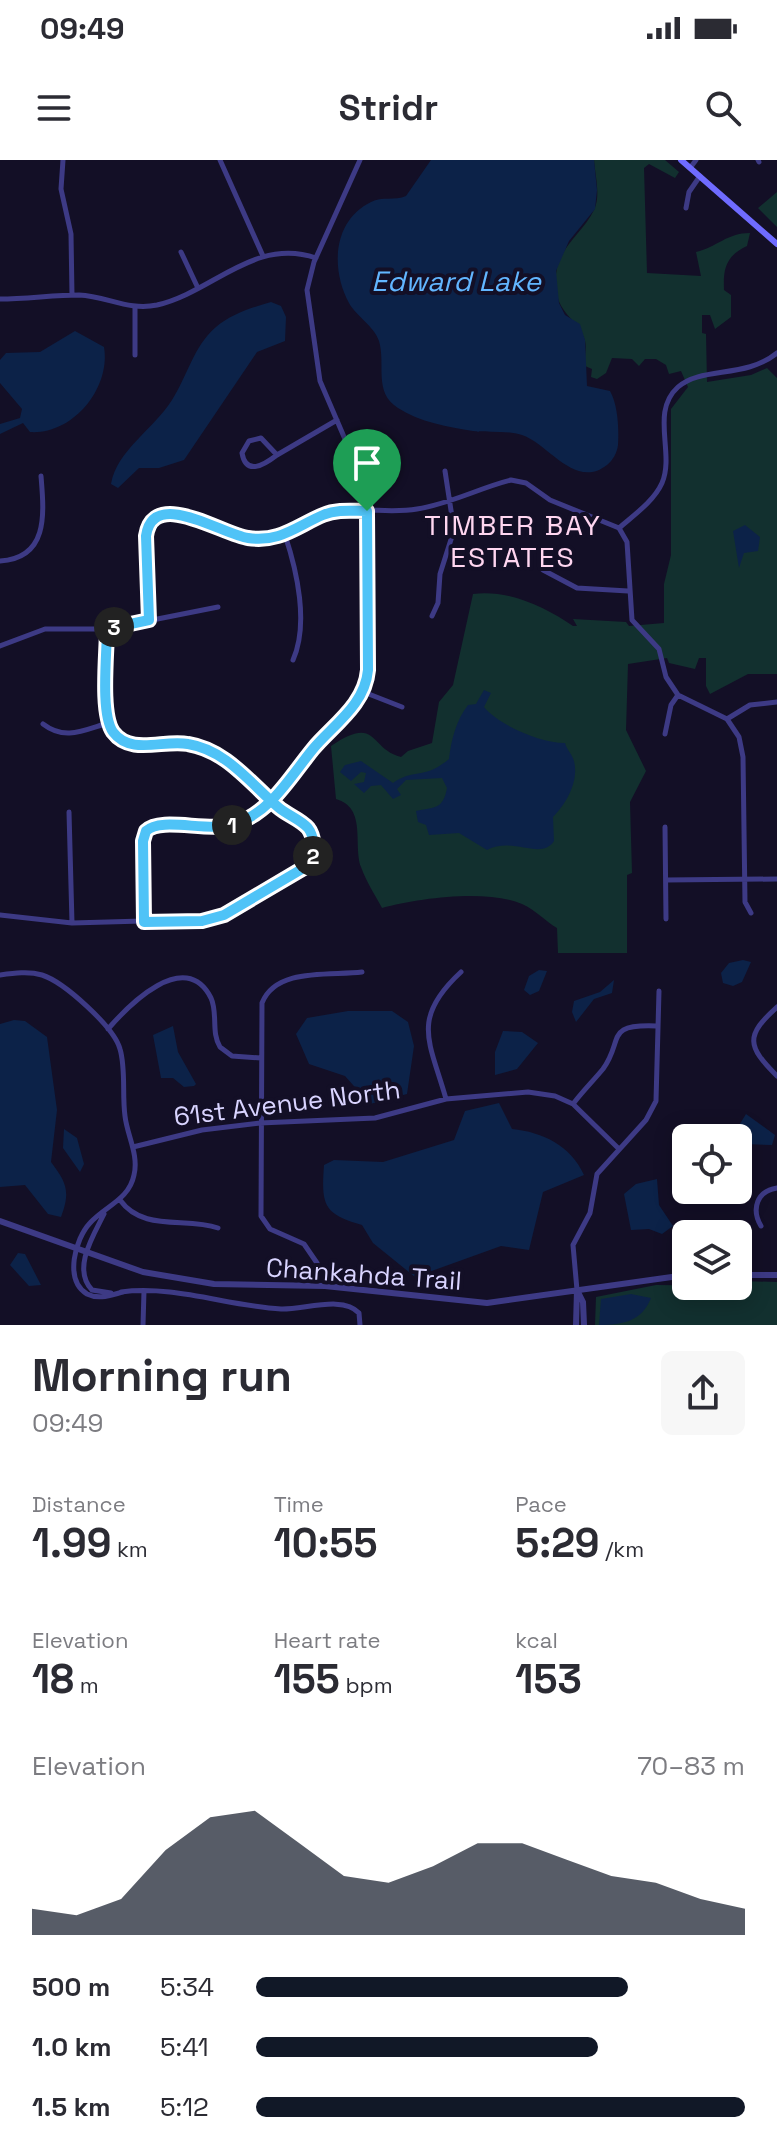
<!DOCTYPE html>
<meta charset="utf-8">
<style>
:root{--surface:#fff;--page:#f7f7f7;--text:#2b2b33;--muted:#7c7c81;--accent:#111827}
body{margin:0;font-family:"Space Grotesk",sans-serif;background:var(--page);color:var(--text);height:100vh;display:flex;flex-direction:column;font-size:30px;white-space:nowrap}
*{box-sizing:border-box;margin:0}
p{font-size:26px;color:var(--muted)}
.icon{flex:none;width:44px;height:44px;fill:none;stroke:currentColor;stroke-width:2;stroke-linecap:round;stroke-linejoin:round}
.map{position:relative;height:1165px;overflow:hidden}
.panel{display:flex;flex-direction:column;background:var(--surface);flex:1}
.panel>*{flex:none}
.buttons{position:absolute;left:672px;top:964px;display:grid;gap:16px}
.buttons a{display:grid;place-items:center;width:80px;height:80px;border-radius:12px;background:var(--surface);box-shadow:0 4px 20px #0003;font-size:40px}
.pin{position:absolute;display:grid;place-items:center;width:68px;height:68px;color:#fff;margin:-82px -34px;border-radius:50% 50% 50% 0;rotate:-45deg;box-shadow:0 0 8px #0007}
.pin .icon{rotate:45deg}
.km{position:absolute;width:40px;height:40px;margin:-20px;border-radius:50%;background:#222;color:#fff;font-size:22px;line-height:40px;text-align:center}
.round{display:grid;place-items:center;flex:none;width:84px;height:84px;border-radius:12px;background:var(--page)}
.head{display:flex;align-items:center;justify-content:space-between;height:136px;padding:0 32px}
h1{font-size:44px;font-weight:600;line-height:60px}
.metrics{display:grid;grid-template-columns:repeat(3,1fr);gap:12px;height:136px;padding:8px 32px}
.metrics div{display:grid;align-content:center}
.metrics b{font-size:40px;font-weight:600}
.metrics small{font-size:22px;font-weight:400}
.metrics p{font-size:22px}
.chart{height:224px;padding:16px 32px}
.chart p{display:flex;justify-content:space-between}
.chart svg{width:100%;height:144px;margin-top:8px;fill:var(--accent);opacity:.7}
ul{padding:0 32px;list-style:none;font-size:26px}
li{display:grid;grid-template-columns:128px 96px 1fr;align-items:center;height:60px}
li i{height:20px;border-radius:10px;background:var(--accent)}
.status{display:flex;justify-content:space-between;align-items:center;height:56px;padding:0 40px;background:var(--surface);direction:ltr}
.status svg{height:22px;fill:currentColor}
header{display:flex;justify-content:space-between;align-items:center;height:104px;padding:0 32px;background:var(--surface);font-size:36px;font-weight:600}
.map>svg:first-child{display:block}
.green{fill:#12302f}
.water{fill:#0c2248}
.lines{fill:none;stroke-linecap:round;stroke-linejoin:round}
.minor{stroke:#3d3a85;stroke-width:5}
.tertiary{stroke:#3d3a85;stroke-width:6}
.secondary{stroke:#6f6bff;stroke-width:6}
.route-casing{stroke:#fff;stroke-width:16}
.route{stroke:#4fc3f7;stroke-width:10}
.labels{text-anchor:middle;stroke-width:8;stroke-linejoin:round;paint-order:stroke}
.street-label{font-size:26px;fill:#d9d4ff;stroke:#130f26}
.water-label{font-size:28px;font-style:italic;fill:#62b6ff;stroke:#130f26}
.neighbourhood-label{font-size:28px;letter-spacing:2px;fill:#ffd6f0;stroke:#130f26}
</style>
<div class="status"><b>09:49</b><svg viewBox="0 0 49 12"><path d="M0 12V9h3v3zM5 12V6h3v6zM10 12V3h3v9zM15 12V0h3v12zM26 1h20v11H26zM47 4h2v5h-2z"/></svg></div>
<header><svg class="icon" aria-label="menu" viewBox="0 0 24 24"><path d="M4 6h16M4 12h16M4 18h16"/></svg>Stridr<svg class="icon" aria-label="search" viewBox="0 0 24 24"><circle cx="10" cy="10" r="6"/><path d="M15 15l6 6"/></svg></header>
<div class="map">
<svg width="777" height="1165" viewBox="0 0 777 1165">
<rect width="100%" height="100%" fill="#130f26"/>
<!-- green -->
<path class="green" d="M594 0H665L679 12 675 18 649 4 644 8 647 113 701 116 696 92C717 87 727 73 750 73L747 86C726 96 723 108 724 130L731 135V157L715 169 710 155H702V173L706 174 707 222 751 215 767 208 777 218V514H748L710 534 706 526V498H699L695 509 669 503 667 498 628 504 626 570 646 611 630 642 632 713 627 715V793H558L557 768C546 762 536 750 522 744 487 729 419 738 382 748 375 735 366 721 361 707 353 684 367 648 336 639L331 586C378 554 369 589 401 597L408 591 432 583 439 542 453 525 473 434C508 429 545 447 573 466H577L573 459 626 462 629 466 664 463V424L671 395V249L688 227 681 211 669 214 666 205 656 199H645L639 206 632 199 612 198 606 213 597 219 591 217 592 209 585 206C584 198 587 188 585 181 578 156 552 155 556 114 559 86 583 73 594 50 601 36 595 15 594 0Z
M777 32V67L758 48Z
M738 1121 777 1122V1165H595L596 1137 656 1125 738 1126Z"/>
<!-- water -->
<path class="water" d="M431 0H594L597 30 595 49 569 81 556 111 559 143 565 155 580 164 585 180 587 226 610 231C618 245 619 269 618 285 617 293 613 300 607 305 575 330 549 284 522 275 506 270 489 273 473 271 449 267 419 262 398 248 373 232 386 205 379 181 374 166 356 156 349 143 331 110 332 61 371 42 382 36 395 41 406 36Z
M271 142 281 146 286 157 285 181 257 192 184 300 159 308H139L118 328 111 324C117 290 154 269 172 240 188 215 193 187 216 167 231 154 253 147 271 142Z
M75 171 104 187C111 228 73 275 30 272L23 263 0 274V264L20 258 22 249 0 223V200L6 193 40 192Z
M745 365 760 377 758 391 744 393 739 408 733 371Z
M484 530 491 533 484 547C500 566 541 583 565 583 567 590 572 594 574 601 579 621 567 643 553 657L554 681C541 701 513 676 487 690L459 673 429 675 426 665 418 662 416 651C434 647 443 650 447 628L442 618 406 620 397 629 401 635 393 639 381 625 371 626 364 633 354 624 364 622 366 613 361 612 351 621 340 612 345 605 361 601 393 623C414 608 424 620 449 599 451 581 456 560 468 545L476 544Z
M743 800 751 802 742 822 733 826 723 823 721 813 729 803Z
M539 810 547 811 539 831 530 835 524 830 529 816Z
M614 820 612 833 594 839 576 862 572 852 574 841 600 832Z
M348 851H392L408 862 414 886 407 934 370 944 345 916 309 904 296 874 307 858Z
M14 860 25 861 47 877 57 950 51 1002C66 1022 71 1031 61 1057L48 1054 25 1025 0 1027V864Z
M173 866 178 892 196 924 194 926 184 927 173 918H161L153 875Z
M503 871 522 872 538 883 517 909 495 915V892Z
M499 943 512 969C543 972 571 986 584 1015L543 1032 529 1090 501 1086 415 1117 373 1083 362 1065C324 1054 321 1046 324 1005L334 1000 383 1002 454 980 465 951Z
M746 954 775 975 772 985 744 984 738 967Z
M64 969 77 978 84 1004 80 1012 63 988Z
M657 1019 659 1045 673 1066 662 1074 649 1069 631 1070 624 1034 636 1024Z
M18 1093 25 1094 41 1125 29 1126 10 1105Z
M631 1134 651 1138C642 1161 623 1165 599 1165L601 1139Z"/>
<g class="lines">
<!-- minor -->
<path class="minor" d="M63 0 61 29 71 74 72 135
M220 0 263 96
M758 0 759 2
M690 8 696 0
M686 48 689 32 700 16
M181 92 197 126
M0 139C26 139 54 135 79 135 107 136 128 151 157 145 213 132 254 77 316 98
M135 195V147
M277 295C264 305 246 316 242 293L249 281 261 278 277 295 337 260
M619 368C634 355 654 341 662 323 675 293 650 252 678 227 702 206 745 219 777 193
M285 375C297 411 309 464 293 500
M0 401C49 398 44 353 41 316
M543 410 577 428 628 431
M432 456 438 443 440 414 454 370 445 311
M149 460 146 376C154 326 230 379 258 379 288 380 305 359 332 353 360 346 389 354 417 349 450 344 479 328 511 320L526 323 550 340 619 368 627 382 632 460 659 489 666 517 678 535 727 559 739 577 743 597 745 742 751 753
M0 486 45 469H107L218 447
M361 531 402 547
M727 559 750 545 777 542
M43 564C65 581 84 570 108 563
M665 574 671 545 678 535
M69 652 72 763
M665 667 666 759
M666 720 777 719
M0 755 72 763 213 759 300 710 314 693C314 684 314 676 309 669 301 659 288 655 278 647 253 625 229 594 194 585 167 578 140 594 117 576L107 552V469
M144 762 143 681 146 671 162 663 221 667 261 651 348 554 366 522V328L320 221 307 130 314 102 360 0
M0 815C14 813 29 811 42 815 64 822 114 867 120 889 126 909 122 935 125 956 127 975 139 995 134 1015 129 1040 105 1046 90 1063 75 1079 64 1120 87 1134 99 1140 111 1135 123 1132
M777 847C745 876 747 886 777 916
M108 869C128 846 185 787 211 838 218 853 211 873 220 887L232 896 261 898
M446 939C430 882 410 859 461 812
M573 944C582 932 593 921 603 909 624 880 604 864 656 866
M133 987 202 970 260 963 375 958 446 939 528 932 555 936 573 944 618 988
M120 1040C143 1072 185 1057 218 1068
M104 1054C93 1076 72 1109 92 1130L111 1133
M761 1066C751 1049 757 1031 777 1028
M317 1103 304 1084 270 1069 261 1056 262 843C276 807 331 816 362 812
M577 1130 573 1085 590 1053 597 1014 646 960 656 941 659 831
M121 1132C174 1125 228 1146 281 1149 303 1150 343 1135 359 1153L360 1165
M143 1165 144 1131"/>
<!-- tertiary -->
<path class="tertiary" d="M0 1061 143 1112 214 1124 325 1126 487 1143 686 1115
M738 1115H777
M577 1130 583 1142 584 1165
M576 1165 577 1130"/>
<!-- secondary -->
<path class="secondary" d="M681 0 777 84"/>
</g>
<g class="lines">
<defs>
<path id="route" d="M367 351 368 510C365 545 333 565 313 589 290 617 271 652 235 664 208 673 162 656 146 671L143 681 144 762 202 761 224 755 307 706 314 685C313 678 312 673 308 668 300 659 287 655 278 647 250 623 226 590 188 584 164 579 131 596 113 572 100 553 107 493 107 469L149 460 146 376C153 327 223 375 248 378 279 383 297 366 323 355 337 349 352 351 367 351"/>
</defs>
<!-- route casing -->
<use href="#route" class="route-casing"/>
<!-- route -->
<use href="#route" class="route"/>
</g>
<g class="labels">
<!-- street labels -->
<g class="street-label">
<text transform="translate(287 943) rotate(-7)" y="9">61st Avenue North</text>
<text transform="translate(364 1114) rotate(4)" y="9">Chankahda Trail</text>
</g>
<!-- water labels -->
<g class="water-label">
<text x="456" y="131">Edward Lake</text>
</g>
<!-- neighbourhood labels -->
<g class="neighbourhood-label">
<text x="513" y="375">TIMBER BAY<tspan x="513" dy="32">ESTATES</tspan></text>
</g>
</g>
</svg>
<div class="buttons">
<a><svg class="icon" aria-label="locate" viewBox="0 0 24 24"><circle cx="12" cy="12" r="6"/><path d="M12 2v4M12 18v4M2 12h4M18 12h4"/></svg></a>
<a><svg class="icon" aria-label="layers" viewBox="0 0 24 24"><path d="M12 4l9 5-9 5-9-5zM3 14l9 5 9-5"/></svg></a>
</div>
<div class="pin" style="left:367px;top:351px;background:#1e9e55"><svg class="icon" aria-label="arrive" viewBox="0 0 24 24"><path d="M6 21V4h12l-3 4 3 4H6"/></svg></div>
<b class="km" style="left:232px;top:665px">1</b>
<b class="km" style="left:313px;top:696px">2</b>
<b class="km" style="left:114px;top:467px">3</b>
</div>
<section class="panel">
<div class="head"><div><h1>Morning run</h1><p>09:49</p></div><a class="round"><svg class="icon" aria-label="share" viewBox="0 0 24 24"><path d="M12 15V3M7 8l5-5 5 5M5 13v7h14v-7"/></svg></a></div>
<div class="metrics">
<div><p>Distance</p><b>1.99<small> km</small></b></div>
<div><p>Time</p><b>10:55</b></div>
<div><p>Pace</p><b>5:29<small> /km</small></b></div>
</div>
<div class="metrics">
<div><p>Elevation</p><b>18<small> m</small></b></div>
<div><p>Heart rate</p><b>155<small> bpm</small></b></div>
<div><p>kcal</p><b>153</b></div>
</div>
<div class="chart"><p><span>Elevation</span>70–83 m</p>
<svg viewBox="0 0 160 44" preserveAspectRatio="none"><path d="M0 44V36L10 38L20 33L30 18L40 8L50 6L60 16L70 26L80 28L90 23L100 16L110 16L120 21L130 26L140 28L150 33L160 36V44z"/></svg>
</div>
<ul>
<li><b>500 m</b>5:34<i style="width:76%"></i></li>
<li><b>1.0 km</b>5:41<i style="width:70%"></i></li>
<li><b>1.5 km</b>5:12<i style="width:100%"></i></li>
</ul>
</section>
